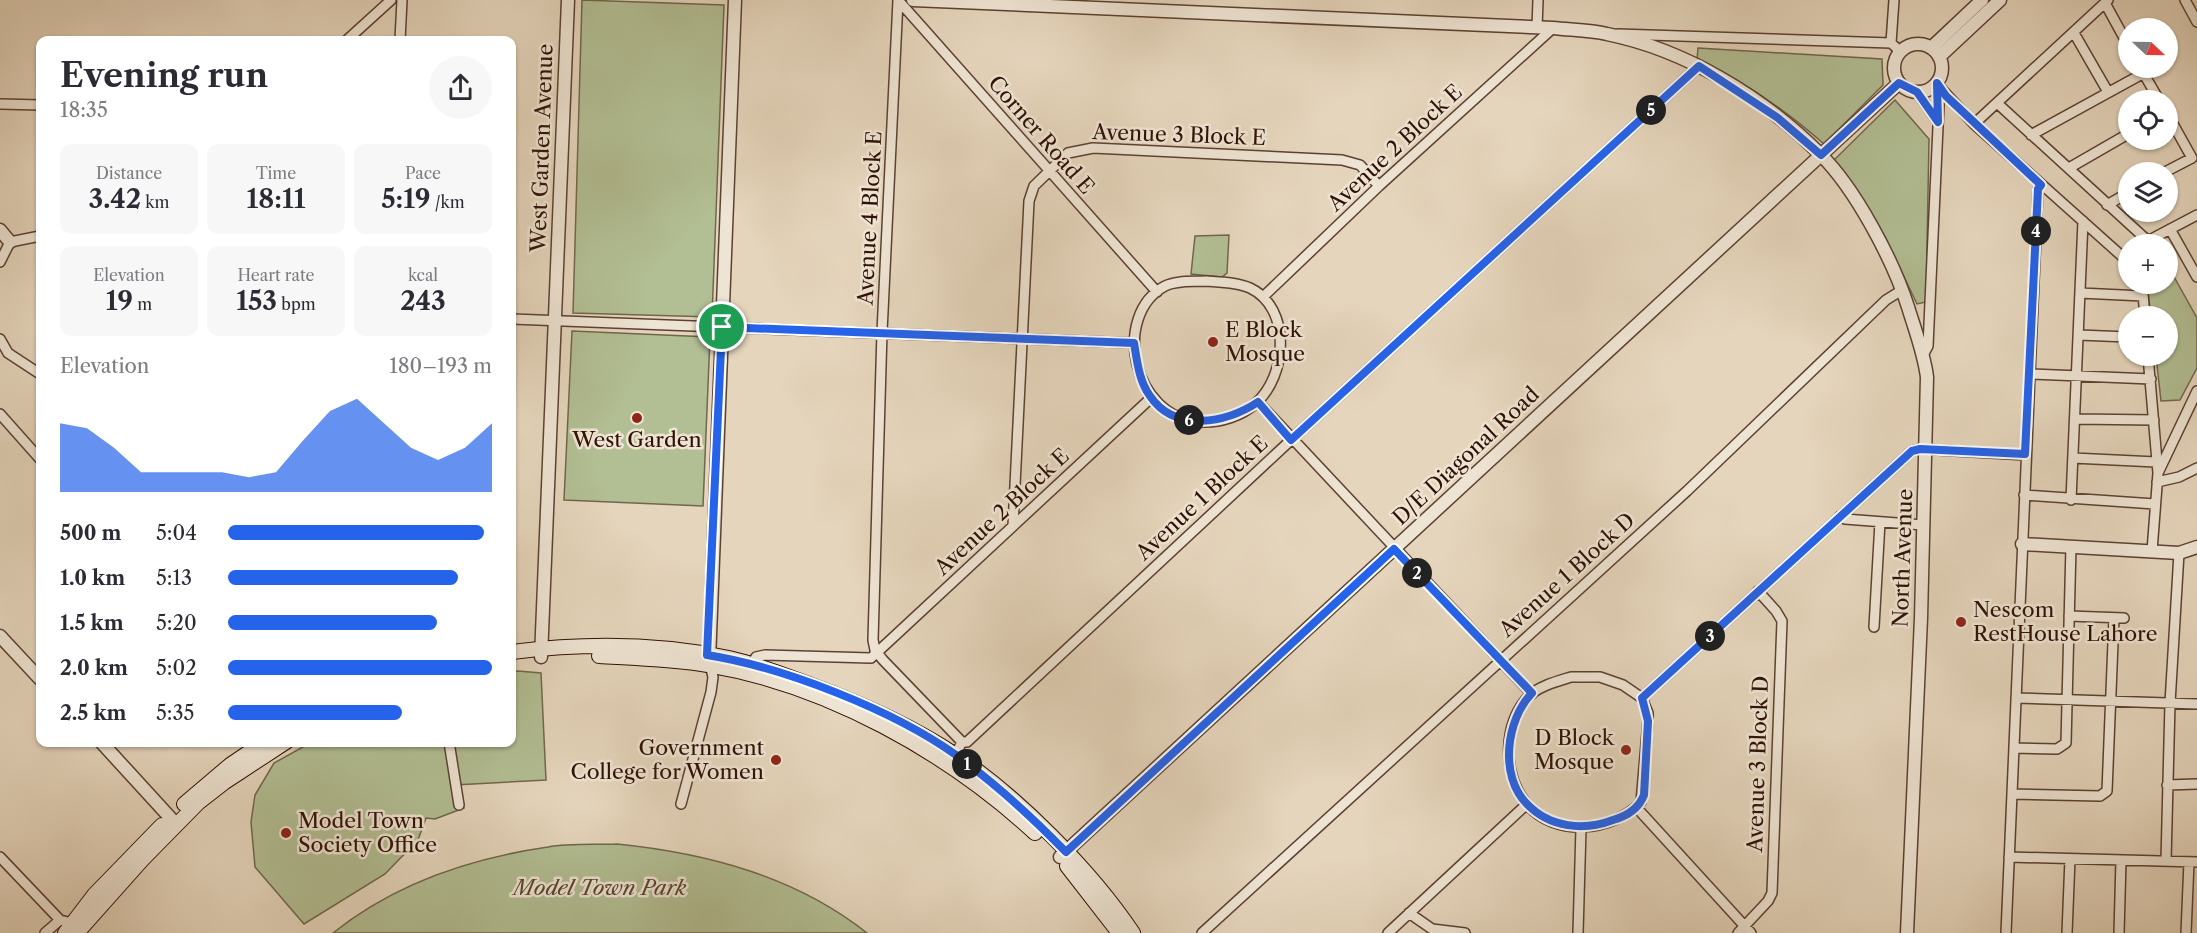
<!DOCTYPE html>
<meta charset="utf-8">
<style>
:root{--surface:#fff;--page:#f7f7f7;--text:#2b2b33;--muted:#7c7c81;--accent:#2563eb}
body{margin:0;font-family:"Libre Caslon Text",serif;background:var(--page);color:var(--text);height:100vh;display:flex;flex-direction:column;font-size:22px;white-space:nowrap}
*{box-sizing:border-box;margin:0}
p{font-size:20px;color:var(--muted)}
.icon{flex:none;width:33px;height:33px;fill:none;stroke:currentColor;stroke-width:2;stroke-linecap:round;stroke-linejoin:round}
.map{position:relative;flex:1;overflow:hidden}
.details{position:absolute;left:36px;top:36px;width:480px;height:711px;display:flex;flex-direction:column;background:var(--surface);border-radius:12px;box-shadow:0 2px 4px #0004}
.details>*{flex:none}
.needle{width:39px;rotate:112deg}
.fabs{position:absolute;left:2118px;top:18px;display:grid;gap:12px}
.fabs a{display:grid;place-items:center;width:60px;height:60px;border-radius:50%;background:var(--surface);box-shadow:0 2px 4px #0004;font-size:30px}
.pin{position:absolute;display:grid;place-items:center;width:51px;height:51px;color:#fff;margin:-26px;border:3px solid #fff;border-radius:50%;box-shadow:0 2px 6px #0007}
.km{position:absolute;width:30px;height:30px;margin:-15px;border-radius:50%;background:#222;color:#fff;font-size:16px;line-height:30px;text-align:center}
.round{display:grid;place-items:center;flex:none;width:63px;height:63px;border-radius:32px;background:var(--page)}
.summary{display:flex;align-items:center;justify-content:space-between;height:102px;padding:0 24px}
h1{font-size:33px;font-weight:800;line-height:45px}
.stats{display:grid;grid-template-columns:repeat(3,1fr);gap:9px;height:102px;padding:6px 24px}
.stats div{display:grid;align-content:center;border-radius:12px;background:var(--page);text-align:center}
.stats b{font-size:26px;font-weight:800}
.stats small{font-size:16px;font-weight:400}
.stats p{font-size:16px}
.chart{height:168px;padding:12px 24px}
.chart p{display:flex;justify-content:space-between}
.chart svg{width:100%;height:108px;margin-top:6px;fill:var(--accent);opacity:.7}
ul{padding:0 24px;list-style:none;font-size:20px}
li{display:grid;grid-template-columns:96px 72px 1fr;align-items:center;height:45px}
li i{height:15px;border-radius:8px;background:var(--accent)}
.map>svg:first-child{display:block}
.green{fill:#b2be93;stroke:#70674c;stroke-width:1.5}
.lines{fill:none;stroke-linecap:round;stroke-linejoin:round}
.minor-casing{stroke:#5c4132;stroke-width:12}
.tertiary-casing{stroke:#5c4132;stroke-width:15}
.secondary-casing{stroke:#2f1004;stroke-width:16}
.minor{stroke:#eee4d3;stroke-width:9}
.tertiary{stroke:#eee4d3;stroke-width:12}
.secondary{stroke:#eee4d3;stroke-width:14}
.route-casing{stroke:#fff;stroke-width:12}
.route{stroke:#2563eb;stroke-width:8}
.poi-dot{fill:#8f2418;stroke:#eee4d3;stroke-width:2}
.labels{text-anchor:middle;stroke-width:5;stroke-linejoin:round;paint-order:stroke}
.street-label{font-size:21px;fill:#2f1004;stroke:#eee4d3}
.poi-label{font-size:21px;fill:#2f1004;stroke:#eee4d3;text-anchor:start}
.park-label{font-size:21px;font-style:italic;fill:#56442f;stroke:#eee4d3}
</style>
<div class="map">
<svg width="2197" height="933" viewBox="0 0 2197 933">
<rect width="100%" height="100%" fill="#e5d5bc"/>
<filter id="stains"><feTurbulence type="fractalNoise" baseFrequency=".00333" numOctaves="4"/><feColorMatrix values="0 0 0 0 .2 0 0 0 0 .09 0 0 0 0 .02 0 0 0 .5 -.17"/></filter>
<radialGradient id="worn" r=".72"><stop offset=".6" stop-color="#630" stop-opacity="0"/><stop offset="1" stop-color="#630" stop-opacity=".3"/></radialGradient>
<!-- green -->
<path class="green" d="M582 0 724 5 712 317 573 313Z
M1698 48 1882 59 1883 85 1824 144C1785 110 1745 81 1697 60Z
M1895 100 1929 139 1926 302 1917 304 1884 235 1834 160Z
M1229 235 1227 273 1222 277 1191 274 1195 236Z
M2168 266 2197 318V368L2180 400 2161 401 2156 356H2168V316H2151L2147 284H2168Z
M572 331 710 337 703 506 564 500Z
M518 671 541 673 546 780 455 785 464 808 435 819 426 818 418 840 385 874 304 924 255 867 251 822 255 795 274 763 310 743 512 742V672Z
M617 844C706 853 795 876 867 933H333C394 884 472 858 548 847 570 843 594 845 617 844Z"/>
<g class="lines">
<defs>
<path id="minor" d="M898 0 882 332 873 640 875 650 883 660 962 742
M898 0 1157 292
M1894 0 1891 43 1901 52
M2185 0 2197 22
M2105 3 2128 45
M1537 28 1538 0
M2074 33 2108 92
M1618 34 1891 43
M347 40 391 0
M400 40 402 0
M2141 69 2159 100
M1938 85 1974 124 2124 258 2128 254
M1917 92 1938 122
M1997 103 2148 241
M0 104 40 105
M1974 124 2108 0
M2031 135 2144 73
M2069 168 2128 134
M2165 172 2192 158 2168 115
M2107 205 2128 193
M2170 229 2197 277
M2142 244 2197 215
M0 262 10 242 40 236
M1206 281C1220 282 1237 282 1250 288 1292 308 1287 376 1256 403 1242 416 1220 423 1201 422 1132 419 1111 315 1165 286 1177 280 1193 282 1206 281Z
M2142 284 2145 316
M2080 293 2143 296
M1263 297 1379 186 1553 28
M512 319 1134 343
M2079 335 2128 337
M0 339 8 353 40 374
M1923 355 1928 346 1939 105 1937 83
M2148 356 2158 473 2152 551
M2031 374 2151 379
M1258 402 1532 694
M0 414 40 459
M2076 419 2154 420
M2073 458 2156 462
M2158 473 2197 391
M2157 482 2179 477 2197 468
M2024 495 2155 504
M2071 500 2083 221
M1840 516 1845 519 1923 525
M1013 526 1029 201 1034 186 1068 153 1093 148 1342 160 1360 165 1379 186
M2069 616 2124 618
M1874 627 1880 522
M752 664 756 657 765 655 871 658 1151 398
M1571 677H1600L1623 685 1642 698 1648 713V721L1641 802C1613 832 1554 838 1526 803 1502 773 1503 722 1529 696 1539 686 1558 681 1571 677Z
M1642 698 1912 451 1920 449 2025 455
M2016 698 2197 704
M449 742 459 805
M2014 748 2057 749 2066 743 2071 546
M953 759 962 742H967L1291 440 1699 66
M2167 785 2197 784
M2012 794 2100 796 2107 791 2114 618
M681 804 711 692 713 677 710 665
M1636 807 1751 933
M0 857 60 920 68 922 76 927
M2009 857 2197 862
M2166 861 2170 703 2179 553
M1409 913 1432 929 1465 933
M45 933 60 920
M1202 933 1687 491 1886 300 1902 290
M1388 933 1527 804
M1578 933 1581 828
M1738 933 1768 901 1772 893 1782 621 1776 611 1758 591
M2006 933 2038 189 2041 185
M2067 933 2070 859
M2119 933 2121 860
M2186 933 2189 862"/>
<path id="tertiary" d="M913 0 1553 28C1571 30 1590 30 1607 34 1686 50 1763 97 1820 154 1855 188 1893 260 1908 307 1915 330 1924 353 1927 377L1921 618 1907 933
M1894 68a24 24 0 1 1 48 0a24 24 0 1 1-48 0Z
M1931 48 1982 0
M1939 57 2000 0
M0 230 10 242
M2022 544 2179 553 2197 547
M0 636 40 679
M541 657 568 0
M709 661 735 0
M101 742 176 824
M1060 857 1899 83"/>
<path id="secondary" d="M512 652C582 643 658 643 729 658 757 664 784 675 811 685 860 703 910 725 954 754 1017 796 1091 870 1133 933
M599 656C635 658 672 659 708 665 827 685 947 752 1035 833
M184 804 230 765 264 742
M1067 866 1119 933
M65 933 94 895 162 825
M77 933 142 860 198 803 225 782 286 742"/>
</defs>
<!-- minor casing -->
<use href="#minor" class="minor-casing"/>
<!-- tertiary casing -->
<use href="#tertiary" class="tertiary-casing"/>
<!-- secondary casing -->
<use href="#secondary" class="secondary-casing"/>
<!-- minor -->
<use href="#minor" class="minor"/>
<!-- tertiary -->
<use href="#tertiary" class="tertiary"/>
<!-- secondary -->
<use href="#secondary" class="secondary"/>
</g>
<g class="lines">
<defs>
<path id="route" d="M1699 66 1778 118 1821 155 1899 83 1917 92 1938 122 1937 83 1946 96 2041 185 2038 189 2025 454 1920 449 1912 451 1642 698 1648 721 1644 795C1639 808 1627 816 1613 820 1584 831 1550 828 1527 804 1499 776 1506 720 1532 693L1394 549 1066 852C1032 817 996 784 956 755 893 710 783 667 707 655L722 327 1134 343C1137 361 1139 381 1150 396 1175 433 1226 423 1258 402L1291 440Z"/>
</defs>
<!-- route casing -->
<use href="#route" class="route-casing"/>
<!-- route -->
<use href="#route" class="route"/>
</g>
<!-- markers -->
<g class="poi-dot">
<circle cx="1213" cy="342" r="6"/>
<circle cx="637" cy="418" r="6"/>
<circle cx="1961" cy="622" r="6"/>
<circle cx="1626" cy="750" r="6"/>
<circle cx="776" cy="760" r="6"/>
<circle cx="286" cy="833" r="6"/>
</g>
<g class="labels">
<!-- street labels -->
<g class="street-label">
<text transform="translate(1041 135) rotate(49)" y="7">Corner Road E</text>
<text transform="translate(1179 135) rotate(2)" y="7">Avenue 3 Block E</text>
<text transform="translate(542 148) rotate(-88)" y="7">West Garden Avenue</text>
<text transform="translate(1395 148) rotate(-43)" y="7">Avenue 2 Block E</text>
<text transform="translate(870 218) rotate(-87)" y="7">Avenue 4 Block E</text>
<text transform="translate(1466 456) rotate(-43)" y="7">D/E Diagonal Road</text>
<text transform="translate(1202 498) rotate(-43)" y="7">Avenue 1 Block E</text>
<text transform="translate(1002 512) rotate(-43)" y="7">Avenue 2 Block E</text>
<text transform="translate(1903 558) rotate(-88)" y="7">North Avenue</text>
<text transform="translate(1567 575) rotate(-42)" y="7">Avenue 1 Block D</text>
<text transform="translate(1758 764) rotate(-88)" y="7">Avenue 3 Block D</text>
</g>
<!-- poi labels -->
<g class="poi-label">
<text x="1225" y="337">E Block<tspan x="1225" dy="24">Mosque</tspan></text>
<text x="637" y="447" text-anchor="middle">West Garden</text>
<text x="1973" y="617">Nescom<tspan x="1973" dy="24">RestHouse Lahore</tspan></text>
<text x="1614" y="745" text-anchor="end">D Block<tspan x="1614" dy="24">Mosque</tspan></text>
<text x="764" y="755" text-anchor="end">Government<tspan x="764" dy="24">College for Women</tspan></text>
<text x="298" y="828">Model Town<tspan x="298" dy="24">Society Office</tspan></text>
</g>
<!-- park labels -->
<g class="park-label">
<text x="600" y="895">Model Town Park</text>
</g>
</g>
<rect width="100%" height="100%" filter="url(#stains)"/>
<rect width="100%" height="100%" fill="url(#worn)"/>
</svg>
<div class="fabs">
<a><svg class="needle" viewBox="-14 -14 28 28"><path d="M0-13l5 13h-10z" fill="#e53935"/><path d="M0 13l5-13h-10z" fill="#7c7c81"/></svg></a>
<a><svg class="icon" aria-label="locate" viewBox="0 0 24 24"><circle cx="12" cy="12" r="6"/><path d="M12 2v4M12 18v4M2 12h4M18 12h4"/></svg></a>
<a><svg class="icon" aria-label="layers" viewBox="0 0 24 24"><path d="M12 4l9 5-9 5-9-5zM3 14l9 5 9-5"/></svg></a>
<a>+</a>
<a>−</a>
</div>
<div class="pin" style="left:722px;top:327px;background:#1e9e55"><svg class="icon" aria-label="arrive" viewBox="0 0 24 24"><path d="M6 21V4h12l-3 4 3 4H6"/></svg></div>
<b class="km" style="left:967px;top:764px">1</b>
<b class="km" style="left:1417px;top:573px">2</b>
<b class="km" style="left:1710px;top:636px">3</b>
<b class="km" style="left:2036px;top:231px">4</b>
<b class="km" style="left:1651px;top:110px">5</b>
<b class="km" style="left:1189px;top:420px">6</b>
<section class="details">
<div class="summary"><div><h1>Evening run</h1><p>18:35</p></div><a class="round"><svg class="icon" aria-label="share" viewBox="0 0 24 24"><path d="M12 15V3M7 8l5-5 5 5M5 13v7h14v-7"/></svg></a></div>
<div class="stats">
<div><p>Distance</p><b>3.42<small> km</small></b></div>
<div><p>Time</p><b>18:11</b></div>
<div><p>Pace</p><b>5:19<small> /km</small></b></div>
</div>
<div class="stats">
<div><p>Elevation</p><b>19<small> m</small></b></div>
<div><p>Heart rate</p><b>153<small> bpm</small></b></div>
<div><p>kcal</p><b>243</b></div>
</div>
<div class="chart"><p><span>Elevation</span>180–193 m</p>
<svg viewBox="0 0 160 44" preserveAspectRatio="none"><path d="M0 44V16L10 18L20 26L30 36L40 36L50 36L60 36L70 38L80 36L90 23L100 11L110 6L120 16L130 26L140 31L150 26L160 16V44z"/></svg>
</div>
<ul>
<li><b>500 m</b>5:04<i style="width:97%"></i></li>
<li><b>1.0 km</b>5:13<i style="width:87%"></i></li>
<li><b>1.5 km</b>5:20<i style="width:79%"></i></li>
<li><b>2.0 km</b>5:02<i style="width:100%"></i></li>
<li><b>2.5 km</b>5:35<i style="width:66%"></i></li>
</ul>
</section>
</div>
